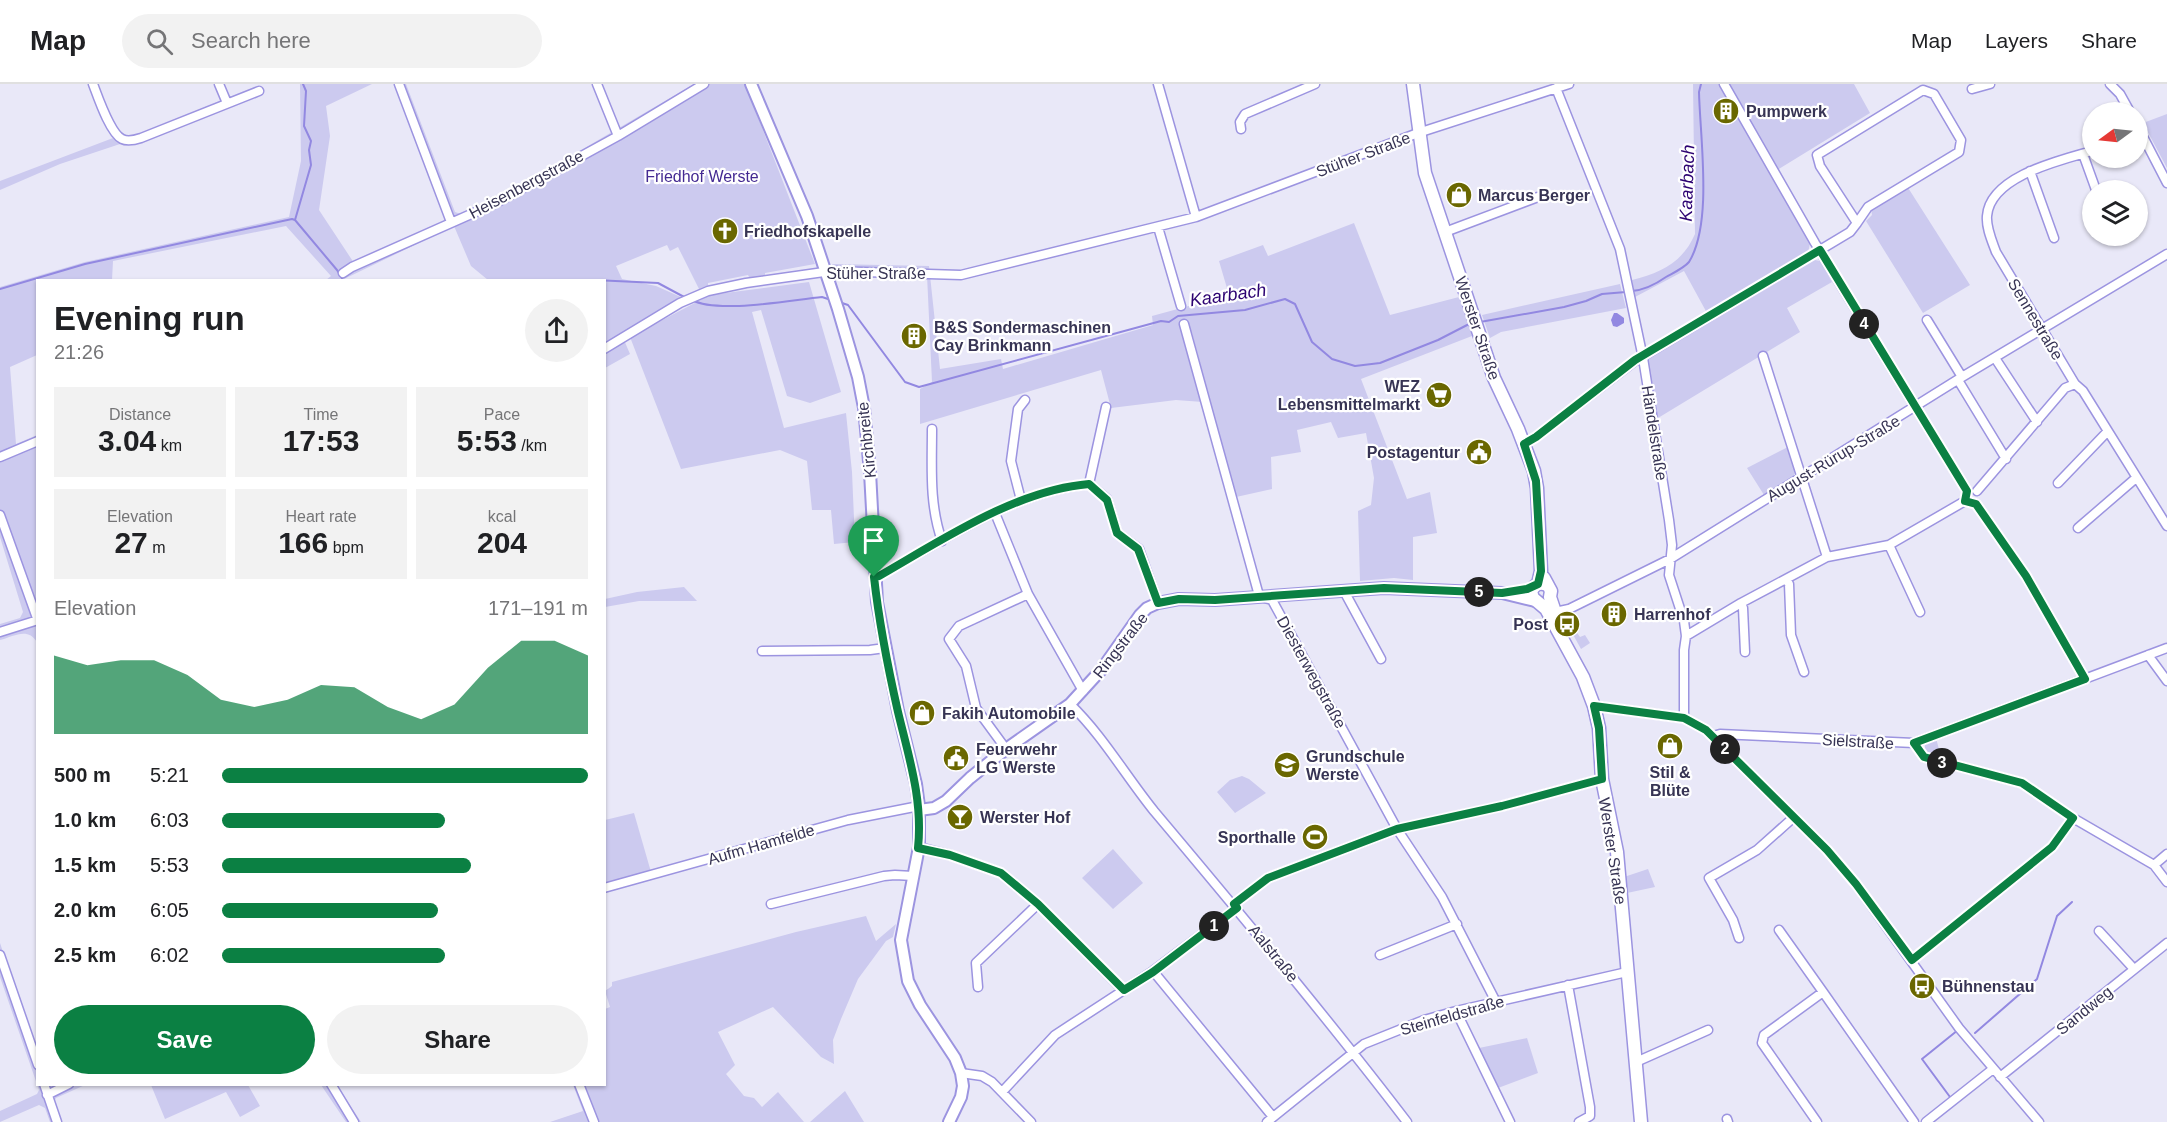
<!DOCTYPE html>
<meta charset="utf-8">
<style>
:root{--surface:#fff;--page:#f2f2f2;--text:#202124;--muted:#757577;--line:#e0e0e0;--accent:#0b8043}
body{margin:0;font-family:Helvetica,sans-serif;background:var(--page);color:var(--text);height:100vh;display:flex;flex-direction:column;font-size:22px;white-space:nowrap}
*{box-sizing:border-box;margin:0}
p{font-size:20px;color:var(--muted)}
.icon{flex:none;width:33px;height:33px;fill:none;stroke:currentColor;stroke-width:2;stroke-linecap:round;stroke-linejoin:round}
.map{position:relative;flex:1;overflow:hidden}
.sheet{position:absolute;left:36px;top:195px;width:570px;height:807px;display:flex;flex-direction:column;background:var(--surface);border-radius:0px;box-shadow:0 2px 4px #0004}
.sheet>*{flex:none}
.needle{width:39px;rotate:255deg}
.buttons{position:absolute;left:2082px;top:18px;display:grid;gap:12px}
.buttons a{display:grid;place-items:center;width:66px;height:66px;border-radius:50%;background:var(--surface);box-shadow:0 2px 4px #0004;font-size:30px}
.pin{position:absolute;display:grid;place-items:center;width:51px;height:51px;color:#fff;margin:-62px -26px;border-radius:50% 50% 50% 0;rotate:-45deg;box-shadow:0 0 6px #0007}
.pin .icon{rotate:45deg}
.km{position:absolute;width:30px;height:30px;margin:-15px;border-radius:50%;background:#222;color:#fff;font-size:16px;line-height:30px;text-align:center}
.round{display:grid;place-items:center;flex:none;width:63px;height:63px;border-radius:32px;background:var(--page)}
.summary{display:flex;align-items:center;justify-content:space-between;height:102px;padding:0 18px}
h1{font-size:33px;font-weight:800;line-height:45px}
.figures{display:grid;grid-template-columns:repeat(3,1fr);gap:9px;height:102px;padding:6px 18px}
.figures div{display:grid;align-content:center;border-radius:0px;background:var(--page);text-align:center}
.figures b{font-size:30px;font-weight:800}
.figures small{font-size:16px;font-weight:400}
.figures p{font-size:16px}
.chart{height:168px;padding:12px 18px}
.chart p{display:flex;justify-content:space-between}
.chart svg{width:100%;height:108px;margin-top:6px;fill:var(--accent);opacity:.7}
.cta{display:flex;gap:12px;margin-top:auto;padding:12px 18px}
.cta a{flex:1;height:69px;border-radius:36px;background:var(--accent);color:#fff;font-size:24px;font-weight:800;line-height:69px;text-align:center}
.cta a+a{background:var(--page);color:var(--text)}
ul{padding:0 18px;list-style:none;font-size:20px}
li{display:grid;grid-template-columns:96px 72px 1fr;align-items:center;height:45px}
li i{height:15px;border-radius:8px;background:var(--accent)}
header{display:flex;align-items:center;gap:36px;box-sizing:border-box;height:84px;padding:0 30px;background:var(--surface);border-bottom:2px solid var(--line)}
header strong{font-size:28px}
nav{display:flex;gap:33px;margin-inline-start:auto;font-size:21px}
.search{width:420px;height:54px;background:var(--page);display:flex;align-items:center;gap:15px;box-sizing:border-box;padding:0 21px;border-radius:33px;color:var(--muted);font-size:22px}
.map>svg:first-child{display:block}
.green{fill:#cccaef}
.water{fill:#9288e1}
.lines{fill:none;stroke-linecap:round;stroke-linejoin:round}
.stream{stroke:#9288e1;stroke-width:2}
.minor-casing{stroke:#9c94e0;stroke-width:11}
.tertiary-casing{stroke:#9c94e0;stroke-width:14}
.secondary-casing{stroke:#9c94e0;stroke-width:15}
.minor{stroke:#fff;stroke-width:8}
.tertiary{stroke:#fff;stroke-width:10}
.secondary{stroke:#fff;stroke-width:12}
.route-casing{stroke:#fff;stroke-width:12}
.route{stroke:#0b8043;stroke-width:8}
.labels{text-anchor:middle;stroke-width:4.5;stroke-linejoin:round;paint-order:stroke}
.poi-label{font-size:16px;font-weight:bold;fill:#373454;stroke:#fff;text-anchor:start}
.street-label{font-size:16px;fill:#373454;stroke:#fff}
.park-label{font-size:16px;fill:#442a92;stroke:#fff}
.water-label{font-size:18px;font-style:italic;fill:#2d0372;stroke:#fff}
</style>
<header>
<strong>Map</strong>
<div class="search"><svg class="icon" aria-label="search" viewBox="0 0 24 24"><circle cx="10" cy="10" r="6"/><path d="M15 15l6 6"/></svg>Search here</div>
<nav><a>Map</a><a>Layers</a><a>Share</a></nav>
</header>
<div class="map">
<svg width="2167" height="1038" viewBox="0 0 2167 1038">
<rect width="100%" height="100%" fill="#e9e8f8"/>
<!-- green -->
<path class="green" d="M300 0H372L326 22 330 52 319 126 354 179 443 139 445 132 395 0H406L455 128 461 130 518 103 694 0H745L815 180 765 189V193L750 195 748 191 708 199V201L699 205 678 163 670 167 667 161 616 182 622 195 656 202 683 214 621 249 630 270 605 284 604 196H488L471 182 454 142 342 196H326L331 192 286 142 113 177 112 196H38L37 271 10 283 16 360 37 351V558C28 543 14 552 0 556V540L20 534 23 528 0 453V203L85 178 289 133 301 77Z
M1693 0H1720L1810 159 1808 169 1707 229 1684 187 1635 213 1632 196C1661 189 1683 178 1695 150Z
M1728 0H1854L1870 29 1777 86Z
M2167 30V84L2143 39Z
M113 54 123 59 60 80 0 106V97Z
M1905 99 1970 201 1923 229 1866 137 1872 131 1871 125Z
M1354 139 1390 231 1459 213 1472 252 1361 295 1407 415 1430 408 1437 449 1413 453V496L1394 494 1360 497 1358 427 1371 421 1374 394 1366 349 1338 354 1331 338 1297 346 1301 368 1271 373 1272 405 1236 413 1192 249 1183 251 1203 318 1176 316 1111 324 1101 286 920 340V305L932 298 927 191 834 189 832 180 929 182 940 285 1001 275 1003 285 1153 241 1152 232 1229 211 1219 177 1263 161 1268 172Z
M1810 175 1820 177 1832 198 1787 224 1800 248 1658 334 1647 274Z
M809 198 841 308 810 319 787 312 761 226 752 228 784 344 846 329 852 388 855 458 834 460 831 426H812L807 377 780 366 681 385 630 253 710 211Z
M1620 200 1626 224 1501 248 1490 254 1482 231Z
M1788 363 1795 384 1794 393 1764 411 1747 384Z
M684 503 697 517H639L605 523V515L637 508Z
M1573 543 1580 553 1585 551 1590 559 1581 565 1570 545Z
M1936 654 1941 673 1925 668V659Z
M1242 692 1249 695 1266 709 1235 729 1217 708 1230 696Z
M634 729 651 788 605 801V736Z
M1113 765 1143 799 1113 825 1082 794Z
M1648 785 1655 803 1627 809 1624 793Z
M866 832 876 857 896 840 893 853 886 857 858 895 841 935 833 956 834 980 821 973 773 923 718 948 735 981 726 990 744 1012 754 1014 762 1023 778 1008 804 1038H550L583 1027 573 1001 604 1000 605 925 610 923 605 907 612 902V898L796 848Z
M0 859 37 969 38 1000 49 1001 53 1003 59 1001H85L56 1014 53 1020 60 1038H50L45 1024 39 1021 0 1038V1027L37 1010 39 1006 0 893Z
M1527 954 1538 989 1498 1004 1479 964Z
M151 1001H248L260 1022 240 1033 226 1008 165 1035Z
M321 1001H337L361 1038H346Z
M845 1007 864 1038H810Z"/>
<!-- water -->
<path class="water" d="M1614 229H1617L1624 234V239L1617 243 1613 242 1611 236Z"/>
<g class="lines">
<!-- stream -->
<path class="stream" d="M303 0 306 7 304 42 311 57 309 66 311 81 295 136 337 186 343 196
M594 196 658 199 686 214
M0 205 85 180 292 135 295 136
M1632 207C1644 206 1656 200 1666 193 1673 189 1684 184 1689 178 1713 139 1700 54 1699 8L1701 0
M692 216C718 230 790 216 822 213L831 216
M839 218 848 221 905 298 919 303 1161 237 1169 238 1178 232 1245 226 1285 215 1295 220 1312 258 1332 275 1355 282 1380 279 1438 256 1471 239
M1480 238 1564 223 1586 217 1602 210 1626 208
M1975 949 2037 895 2057 832 2072 818
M1950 1013 1922 975 1958 946"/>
<defs>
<path id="minor" d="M93 0C98 13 110 49 122 55 128 58 135 56 141 54L259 7
M219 0 227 19
M399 0 451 138
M597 0 618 52
M1158 0 1196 133
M1724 0 1815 159 1967 407
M2110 0 2120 10 2130 28
M1556 4 1620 165 1643 274 1669 436 1672 461 1669 491 1684 537 1686 552 1684 566V634
M1972 5 1990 0
M2138 43 2167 99
M1241 45 1240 38 1245 30 1315 0
M2092 67C2061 76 1990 92 1987 132 1986 144 1992 157 1996 168L2075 300 2083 307 2167 442
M2083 70 2096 106
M2030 87 2054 154
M1158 143 1181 222
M1445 148 1538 113
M343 189 352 183 496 119 618 52 704 0
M1927 236 1962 293
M1184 240 1258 508 1261 513 1272 516 1397 745 1442 813 1496 918
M604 265 680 219 708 207 746 199 831 187 961 191 1196 133 1418 49 1569 0
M1763 272 1827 473
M1995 274 2037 338
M1958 296 2006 375
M932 345C932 383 929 420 942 457
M1524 360 1536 353 1635 277 1850 148 1857 139 1820 82 1817 71 1923 6 1934 10 1961 56 1959 68 1868 123 1857 139
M0 373 38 357
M2058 399 2107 348
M1089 400 1106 323
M1977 407 2065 304 2075 300
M1021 416 1011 377 1018 325 1025 316
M1976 420 2026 492 2085 595
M995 429 1028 510 1083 607
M0 431 38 537
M2078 444 2136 394
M1889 461 1920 528
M874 493 879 492C943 456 1014 407 1089 400L1107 415 1117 449 1139 465 1158 519
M1786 495 1789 500 1791 551 1804 588
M1344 507 1381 575
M1741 519 1743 524 1745 568
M1555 528 1569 525 1670 475 1962 293 2167 170
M0 548 38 536
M1686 552 1741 519 1827 473 1889 461 1965 417
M762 567 870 566 885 564
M2148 571 2167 597
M1070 620C1103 652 1125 691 1154 727 1240 829 1326 932 1407 1038
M1594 622 1684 634 1706 646 1827 766 1856 800 1959 944 2039 1038
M1713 652 1720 650 1914 659 2167 564
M1914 659 1924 673 2022 699 2073 734 2154 781 2167 798
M1006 665 976 624 966 582 949 555 959 542 1028 510
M919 763 950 771 1001 789 1038 820 1123 906
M2154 781 2167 770
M604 804 848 736 919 722
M771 820 884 792 895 791 913 792
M1234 820 1268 794 1397 745 1502 722 1602 695
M1779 846 1823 908
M2099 847 2134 885
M1739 854 1733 836 1709 794 1757 766 1794 733
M0 871 38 981
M1380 871 1457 840
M1912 876 2052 763 2073 734
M1153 887 1273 1033
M1568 901 1590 1023V1032L1579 1038
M978 903 976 879 1038 820
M1456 927 1510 1038
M1636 978 1708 946
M961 989 982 992 992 998 1031 1038
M2000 993 2167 859
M44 1000 57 1038
M331 1000 354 1038
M579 1000 594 1038
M1002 1008 1055 951 1153 887 1237 824
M47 1011 69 1000
M1727 1035 1728 1038
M1267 1038 1364 960 1424 936 1456 927 1627 888
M1817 1038 1762 959 1764 951 1823 908 1914 1038
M1926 1038 1993 985"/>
<path id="tertiary" d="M751 0 807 132 838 225 858 293 864 324 870 388 877 518 898 627 916 700 919 722V763L901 856 908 897 920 921 955 974 961 989 963 1002 961 1013 949 1038
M919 726 934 724 946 717 970 694 1006 665 1070 620 1102 585 1140 531 1147 524 1158 519 1179 515 1215 516 1384 504 1502 509 1535 517"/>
<path id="secondary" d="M1413 0 1425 89 1494 294 1518 345 1534 387 1537 404 1541 487 1538 500
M1544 494 1551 507 1550 513 1557 534
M1547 501C1540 498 1534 500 1531 508L1533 514 1546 525 1583 593 1594 622 1599 644 1602 695 1617 768 1641 1038"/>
</defs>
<!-- minor casing -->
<use href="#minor" class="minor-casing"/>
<!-- tertiary casing -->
<use href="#tertiary" class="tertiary-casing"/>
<!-- secondary casing -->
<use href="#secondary" class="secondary-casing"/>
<!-- minor -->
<use href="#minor" class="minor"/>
<!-- tertiary -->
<use href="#tertiary" class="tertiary"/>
<!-- secondary -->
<use href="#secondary" class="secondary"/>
</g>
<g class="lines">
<defs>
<path id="route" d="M1820 166 1967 407 1965 417 1976 420 2026 492 2085 595 1914 659 1924 673 2022 699 2073 734 2052 763 1912 876 1856 800 1827 766 1706 646 1684 634 1594 622 1599 644 1602 695 1502 722 1397 745 1268 794 1234 820 1237 824 1153 888 1124 906 1038 820 1001 789 950 771 918 764C923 716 909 674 898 628 888 584 879 538 874 493L879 492C942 456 1016 406 1089 400L1107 416 1117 449 1138 465 1158 519 1179 515 1215 516 1384 504 1502 509 1527 505 1538 500 1541 487 1536 397 1524 360 1536 353 1635 276Z"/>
</defs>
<!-- route casing -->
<use href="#route" class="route-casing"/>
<!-- route -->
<use href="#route" class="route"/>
</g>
<!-- icons -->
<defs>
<symbol id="building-disc" viewBox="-11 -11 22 22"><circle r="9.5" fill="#6a6700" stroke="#fff"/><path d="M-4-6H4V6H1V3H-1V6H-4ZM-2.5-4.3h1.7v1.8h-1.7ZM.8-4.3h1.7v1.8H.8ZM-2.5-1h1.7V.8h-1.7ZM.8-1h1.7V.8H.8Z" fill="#fff"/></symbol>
<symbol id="shop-disc" viewBox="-11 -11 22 22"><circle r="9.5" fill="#6a6700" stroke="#fff"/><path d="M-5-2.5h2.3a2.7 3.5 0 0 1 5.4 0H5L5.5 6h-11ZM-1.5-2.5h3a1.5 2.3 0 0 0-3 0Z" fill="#fff"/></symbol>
<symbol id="church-disc" viewBox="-11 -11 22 22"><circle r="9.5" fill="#6a6700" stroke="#fff"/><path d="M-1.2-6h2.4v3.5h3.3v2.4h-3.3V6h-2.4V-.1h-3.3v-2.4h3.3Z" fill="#fff"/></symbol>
<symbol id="supermarket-disc" viewBox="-11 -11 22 22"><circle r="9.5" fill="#6a6700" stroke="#fff"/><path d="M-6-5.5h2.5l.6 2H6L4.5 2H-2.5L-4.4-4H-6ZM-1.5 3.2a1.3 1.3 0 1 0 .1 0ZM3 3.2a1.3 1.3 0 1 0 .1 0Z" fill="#fff"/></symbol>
<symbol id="civic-disc" viewBox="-11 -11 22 22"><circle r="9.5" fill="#6a6700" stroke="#fff"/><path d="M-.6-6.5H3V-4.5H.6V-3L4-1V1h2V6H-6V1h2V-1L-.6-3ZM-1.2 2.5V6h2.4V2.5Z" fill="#fff"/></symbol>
<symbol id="bus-disc" viewBox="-11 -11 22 22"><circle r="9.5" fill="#6a6700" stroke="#fff"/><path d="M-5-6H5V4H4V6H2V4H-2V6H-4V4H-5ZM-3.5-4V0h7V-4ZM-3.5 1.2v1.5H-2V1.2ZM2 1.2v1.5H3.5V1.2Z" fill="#fff"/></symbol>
<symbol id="school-disc" viewBox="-11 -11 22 22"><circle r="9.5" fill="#6a6700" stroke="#fff"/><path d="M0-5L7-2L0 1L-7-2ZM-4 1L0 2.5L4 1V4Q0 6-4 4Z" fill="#fff"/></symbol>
<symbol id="bar-disc" viewBox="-11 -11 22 22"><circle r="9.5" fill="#6a6700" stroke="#fff"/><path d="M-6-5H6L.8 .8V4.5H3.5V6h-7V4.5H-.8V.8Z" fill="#fff"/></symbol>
<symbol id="stadium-disc" viewBox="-11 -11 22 22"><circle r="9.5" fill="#6a6700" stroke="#fff"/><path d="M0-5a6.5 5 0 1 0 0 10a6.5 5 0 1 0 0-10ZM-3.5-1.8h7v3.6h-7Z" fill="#fff"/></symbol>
</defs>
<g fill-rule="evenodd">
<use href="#building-disc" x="1711" y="12" width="30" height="30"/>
<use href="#shop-disc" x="1444" y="96" width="30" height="30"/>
<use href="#church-disc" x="710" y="132" width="30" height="30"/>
<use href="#building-disc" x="899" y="237" width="30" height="30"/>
<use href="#supermarket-disc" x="1424" y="296" width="30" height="30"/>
<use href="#civic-disc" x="1464" y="353" width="30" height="30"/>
<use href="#building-disc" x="1599" y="515" width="30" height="30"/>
<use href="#bus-disc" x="1552" y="525" width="30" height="30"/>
<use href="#shop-disc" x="907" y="614" width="30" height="30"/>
<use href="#shop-disc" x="1655" y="647" width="30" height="30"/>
<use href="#civic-disc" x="941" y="659" width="30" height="30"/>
<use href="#school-disc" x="1272" y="666" width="30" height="30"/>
<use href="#bar-disc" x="945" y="718" width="30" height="30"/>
<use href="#stadium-disc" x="1300" y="738" width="30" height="30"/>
<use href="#bus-disc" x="1907" y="887" width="30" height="30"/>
</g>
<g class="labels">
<!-- poi labels -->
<g class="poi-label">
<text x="1746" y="33">Pumpwerk</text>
<text x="1478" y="117">Marcus Berger</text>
<text x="744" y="153">Friedhofskapelle</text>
<text x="934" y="249">B&amp;S Sondermaschinen<tspan x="934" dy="18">Cay Brinkmann</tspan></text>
<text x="1420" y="308" text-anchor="end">WEZ<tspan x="1420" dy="18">Lebensmittelmarkt</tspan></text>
<text x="1460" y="374" text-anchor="end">Postagentur</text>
<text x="1634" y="536">Harrenhof</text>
<text x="1548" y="546" text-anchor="end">Post</text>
<text x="942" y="635">Fakih Automobile</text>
<text x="976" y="671">Feuerwehr<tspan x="976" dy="18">LG Werste</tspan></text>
<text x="1306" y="678">Grundschule<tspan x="1306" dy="18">Werste</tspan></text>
<text x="1670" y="694" text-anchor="middle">Stil &amp;<tspan x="1670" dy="18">Blüte</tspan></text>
<text x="980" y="739">Werster Hof</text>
<text x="1296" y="759" text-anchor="end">Sporthalle</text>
<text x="1942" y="908">Bühnenstau</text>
</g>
<!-- street labels -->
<g class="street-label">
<text transform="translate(1363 70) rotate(-21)" y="6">Stüher Straße</text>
<text transform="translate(526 100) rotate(-28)" y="6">Heisenbergstraße</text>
<text x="876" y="195">Stüher Straße</text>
<text transform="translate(2036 235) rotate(59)" y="6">Sennestraße</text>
<text transform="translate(1478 244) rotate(71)" y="6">Werster Straße</text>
<text transform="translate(1655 349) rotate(81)" y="6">Händelstraße</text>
<text transform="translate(866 356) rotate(-96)" y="6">Kirchbreite</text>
<text transform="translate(1833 374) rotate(-31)" y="6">August-Rürup-Straße</text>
<text transform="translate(1120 561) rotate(-52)" y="6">Ringstraße</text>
<text transform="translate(1312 588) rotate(61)" y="6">Diesterwegstraße</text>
<text transform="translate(1858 657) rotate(3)" y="6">Sielstraße</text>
<text transform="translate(761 760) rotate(-16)" y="6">Aufm Hamfelde</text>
<text transform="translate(1613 767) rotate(81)" y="6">Werster Straße</text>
<text transform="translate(1274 869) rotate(51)" y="6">Aalstraße</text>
<text transform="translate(2084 926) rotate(-39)" y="6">Sandweg</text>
<text transform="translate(1452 931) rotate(-16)" y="6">Steinfeldstraße</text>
</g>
<!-- park labels -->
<g class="park-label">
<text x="702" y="98">Friedhof Werste</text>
</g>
<!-- water labels -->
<g class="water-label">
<text transform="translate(1687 99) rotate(-88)" y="6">Kaarbach</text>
<text transform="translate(1228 211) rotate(-8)" y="6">Kaarbach</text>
</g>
</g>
</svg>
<div class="buttons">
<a><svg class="needle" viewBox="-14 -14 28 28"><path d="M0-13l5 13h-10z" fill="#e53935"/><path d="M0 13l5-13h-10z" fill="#757577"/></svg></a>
<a><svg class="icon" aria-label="layers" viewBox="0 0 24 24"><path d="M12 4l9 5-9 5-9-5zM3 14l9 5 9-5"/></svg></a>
</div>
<div class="pin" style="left:874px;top:493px;background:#1e9e55"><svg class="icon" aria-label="arrive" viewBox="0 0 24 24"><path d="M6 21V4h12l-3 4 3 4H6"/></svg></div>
<b class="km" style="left:1214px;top:842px">1</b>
<b class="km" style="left:1725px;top:665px">2</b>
<b class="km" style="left:1942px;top:679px">3</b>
<b class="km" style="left:1864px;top:240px">4</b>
<b class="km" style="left:1479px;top:508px">5</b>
<section class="sheet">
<div class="summary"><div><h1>Evening run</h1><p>21:26</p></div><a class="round"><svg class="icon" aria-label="share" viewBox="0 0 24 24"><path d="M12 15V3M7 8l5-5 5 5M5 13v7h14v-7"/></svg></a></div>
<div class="figures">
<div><p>Distance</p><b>3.04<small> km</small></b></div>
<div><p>Time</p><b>17:53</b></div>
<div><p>Pace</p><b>5:53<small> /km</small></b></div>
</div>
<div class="figures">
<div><p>Elevation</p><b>27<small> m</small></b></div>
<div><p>Heart rate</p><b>166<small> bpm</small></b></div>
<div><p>kcal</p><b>204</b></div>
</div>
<div class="chart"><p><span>Elevation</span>171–191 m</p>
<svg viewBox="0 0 160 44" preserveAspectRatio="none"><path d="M0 44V12L10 16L20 14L30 14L40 20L50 30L60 33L70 30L80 24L90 25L100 33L110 38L120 32L130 17L140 6L150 6L160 12V44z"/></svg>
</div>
<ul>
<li><b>500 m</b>5:21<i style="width:100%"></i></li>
<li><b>1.0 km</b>6:03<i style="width:61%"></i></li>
<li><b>1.5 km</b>5:53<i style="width:68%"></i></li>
<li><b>2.0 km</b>6:05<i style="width:59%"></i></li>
<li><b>2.5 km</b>6:02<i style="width:61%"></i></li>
</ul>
<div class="cta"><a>Save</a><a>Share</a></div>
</section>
</div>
